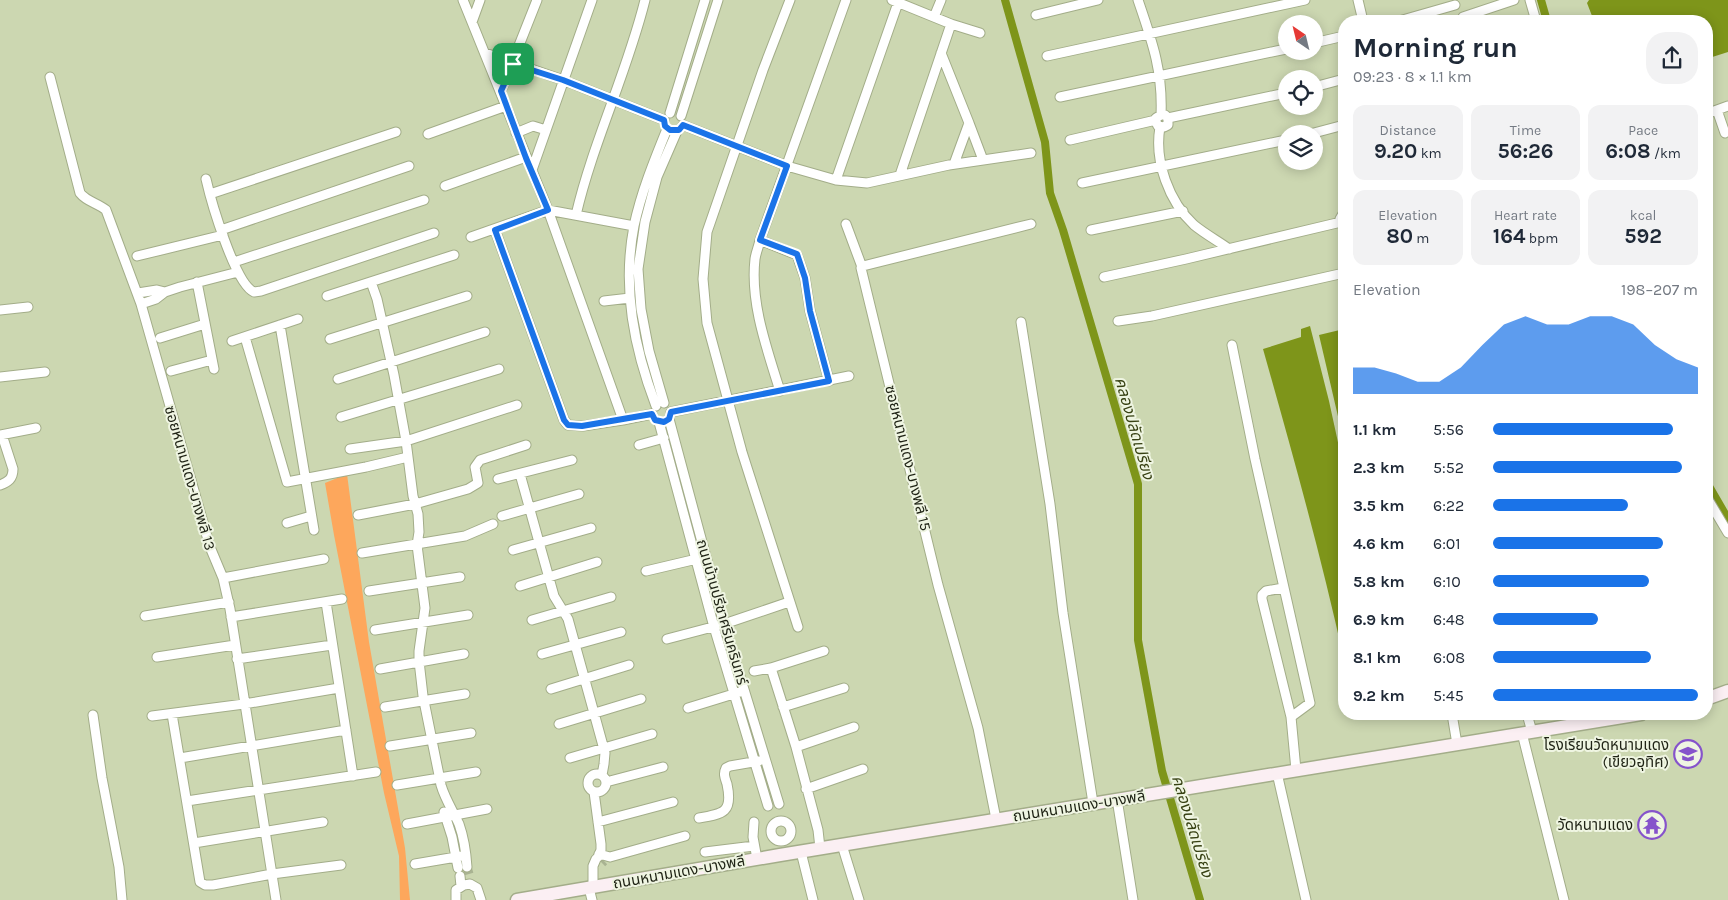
<!DOCTYPE html>
<meta charset="utf-8">
<style>
:root{--surface:#fff;--page:#f2f2f3;--text:#1f2937;--muted:#747a83;--accent:#1a73e8}
body{margin:0;font-family:Karla,"Noto Sans Thai",sans-serif;background:var(--page);color:var(--text);height:100vh;display:flex;flex-direction:column;font-size:19px;white-space:nowrap}
*{box-sizing:border-box;margin:0}
p{font-size:16px;color:var(--muted)}
.icon{flex:none;width:28px;height:28px;fill:none;stroke:currentColor;stroke-width:2;stroke-linecap:round;stroke-linejoin:round}
.map{position:relative;flex:1;overflow:hidden}
.side{position:absolute;left:1338px;top:15px;width:375px;height:705px;display:flex;flex-direction:column;background:var(--surface);border-radius:20px;box-shadow:0 2px 12px #0003}
.side>*{flex:none}
.needle{width:32px;rotate:325deg}
.controls{position:absolute;left:1278px;top:15px;display:grid;gap:10px}
.controls a{display:grid;place-items:center;width:45px;height:45px;border-radius:50%;background:var(--surface);box-shadow:0 2px 12px #0003;font-size:25px}
.pin{position:absolute;display:grid;place-items:center;width:42px;height:42px;color:#fff;margin:-21px;border-radius:10px;box-shadow:0 2px 8px #0006}
.round{display:grid;place-items:center;flex:none;width:52px;height:52px;border-radius:20px;background:var(--page)}
.headline{display:flex;align-items:center;justify-content:space-between;height:85px;padding:0 15px}
h1{font-size:28px;font-weight:700;line-height:38px}
.figures{display:grid;grid-template-columns:repeat(3,1fr);gap:8px;height:85px;padding:5px 15px}
.figures div{display:grid;align-content:center;border-radius:12px;background:var(--page);text-align:center}
.figures b{font-size:21px;font-weight:700}
.figures small{font-size:14px;font-weight:400}
.figures p{font-size:14px}
.chart{height:140px;padding:10px 15px}
.chart p{display:flex;justify-content:space-between}
.chart svg{width:100%;height:90px;margin-top:5px;fill:var(--accent);opacity:.7}
ul{padding:0 15px;list-style:none;font-size:16px}
li{display:grid;grid-template-columns:80px 60px 1fr;align-items:center;height:38px}
li i{height:12px;border-radius:6px;background:var(--accent)}
.map>svg:first-child{display:block}
.grass{fill:#fda75c}
.water{fill:#7e951a}
.lines{fill:none;stroke-linecap:round;stroke-linejoin:round}
.canal{stroke:#7e951a;stroke-width:8}
.street-tunnel{stroke:#a9b392;stroke-width:9;stroke-dasharray:9 4.5;stroke-linecap:butt}
.street-casing{stroke:#a3ad89;stroke-width:11}
.secondary-casing{stroke:#a3ad89;stroke-width:15}
.street{stroke:#fff;stroke-width:9}
.secondary{stroke:#fbeff3;stroke-width:12}
.route-casing{stroke:#fff;stroke-width:10}
.route{stroke:#1a73e8;stroke-width:6}
.labels{text-anchor:middle;stroke-width:4;stroke-linejoin:round;paint-order:stroke}
.street-label{font-size:15px;fill:#1f2315;stroke:#eff5e2}
.poi-label{font-size:15px;fill:#1f2315;stroke:#eff5e2;text-anchor:end}
.water-label{font-size:16px;font-style:italic;fill:#374113;stroke:#eff5e2}
</style>
<div class="map">
<svg width="1728" height="900" viewBox="0 0 1728 900">
<rect width="100%" height="100%" fill="#ccd7b1"/>
<!-- grass -->
<path class="grass" d="M347 474 369 642 405 848 410 900H400L399 856 384 793 334 535 325 483Z"/>
<!-- water -->
<path class="water" d="M1589 0H1728V52L1706 59V21H1594L1587 3Z
M1310 326 1329 401 1344 470V660C1321 555 1292 452 1263 349L1301 337V329Z
M1344 329V442L1319 335Z"/>
<g class="lines">
<!-- canal -->
<path class="canal" d="M1005 0 1045 142 1050 193 1063 230 1138 484V640L1162 771 1200 900
M1541 0 1547 21
M1706 481 1728 519"/>
<!-- street-tunnel -->
<path class="street-tunnel" d="M602 863 604 861
M467 867 469 874"/>
<defs>
<path id="street" d="M463 0 548 210 623 420 652 414
M790 0 763 70 707 232 703 279 707 323 742 452 798 627
M892 0 951 24
M899 0 836 180 867 183 949 165 1031 153
M1138 0C1152 41 1163 71 1161 115L1156 118V122L1158 126 1164 127 1168 125V118L1165 115H1161
M1358 0 1363 21
M1530 0 1536 21
M1036 15 1098 0
M934 17 941 0
M1463 17 1514 0
M1399 21 1455 5
M472 22 480 0
M1314 43 1344 36
M485 53 563 80 664 120
M941 53 969 123 954 164
M1047 56 1305 0
M50 77 80 193C87 202 98 203 106 210L141 304 210 547 223 578 230 609 276 900
M1314 87 1344 79
M501 91 537 0
M1060 97 1286 49
M1717 110 1725 133
M670 113 705 0
M1706 114 1728 106
M681 116 718 0
M1168 118 1286 93
M969 123 983 160
M683 125 787 166 836 180
M1160 127C1154 161 1169 202 1194 225 1205 234 1218 241 1229 249
M516 133 533 126 546 130
M428 134 506 106
M1310 134 1344 125
M1070 140 1156 120
M532 170 592 0
M900 175 951 24 980 33
M206 179C211 201 235 284 254 292L261 291 434 233
M1082 183 1286 140
M445 186 526 157
M210 194 396 132
M576 215C593 142 627 73 645 0
M846 224 862 267
M1344 225 1340 219 1344 212
M221 230 409 166
M495 230 564 420 568 425 583 426 623 420
M1091 230 1183 211
M471 237 548 210 634 226
M760 240 797 255 805 278 810 311 829 381
M137 256 223 235
M234 262 424 200
M1104 277 1186 259 1341 222
M197 282 214 369
M371 282 377 299 394 375 406 441 413 496 418 514 419 532 417 545 425 608 419 651V661L423 696 441 785C445 799 453 811 459 824 464 838 466 852 467 867
M138 293 157 290 165 292
M327 296 454 255
M604 301 630 298
M141 304 156 299 165 292 180 287 238 272
M0 310 28 307
M1118 321 1152 316 1344 273
M1021 322 1050 504 1063 613 1093 803
M280 325 314 530
M245 337 287 482 366 467 408 457
M160 338 205 324
M330 339 467 296
M232 341 298 319
M1232 345 1255 459 1310 703 1291 717 1296 770
M171 371 212 360
M0 377 45 372
M338 379 485 332
M780 391C767 349 750 303 755 259 756 252 759 246 760 240L846 0
M664 403 649 351 641 309 638 269 645 222 657 177 677 131
M656 406C634 348 622 288 634 226 641 193 654 161 667 129
M671 412 849 376
M341 417 499 369
M669 419 724 624 779 804
M659 422 714 627 768 806
M0 435 36 428
M639 445 664 438
M350 449 406 441 517 405
M520 474 554 596 568 619 594 713 605 753 604 764 602 775
M498 479 572 460
M0 485C8 482 13 479 13 469L2 435
M1706 496 1728 533
M358 515 415 504 468 489 478 483 475 467 480 460 526 445
M502 516 579 494
M287 523 311 516
M513 550 591 528
M362 553 465 536 493 524
M646 571 701 558
M223 578 324 559
M520 586 597 562
M1283 588 1266 591 1262 595V599L1291 717
M369 591 460 577
M326 602 353 776
M145 616 229 602
M231 617 342 599
M532 620 611 597
M375 630 468 615
M667 639 724 624 789 602
M542 654 621 632
M157 657 235 645
M237 659 332 645
M771 668 796 747 818 830 820 848
M380 669 464 654
M754 671 771 668 824 651
M551 689 629 665
M385 707 465 694
M783 707 844 688
M688 708 740 692
M172 714 200 882 205 885H213L272 874 341 865
M1452 714 1457 744
M1527 714 1532 732
M1572 714 1575 724
M93 715 102 778 119 867 122 900
M152 716 244 704 339 688
M559 724 641 699
M1522 733 1564 900
M390 746 471 733
M796 747 854 727
M180 758 346 730
M570 758 652 734
M1277 773 1306 900
M588 783a9 9 0 1 1 18 0a9 9 0 1 1-18 0Z
M606 782 663 767
M397 785 476 772
M806 789 863 769
M594 792 601 844V850L598 857
M1117 799 1133 900
M187 801 376 772
M444 812 452 837 458 868
M699 818C724 814 733 812 727 784 725 778 723 774 726 768L730 766 759 761
M996 819 978 728 938 585 861 268 863 266 1031 224
M771 831a10 10 0 1 1 20 0a10 10 0 1 1-20 0Z
M598 822 673 802
M754 822 753 837 757 859
M407 824 487 809
M194 843 323 822
M842 845 859 900
M705 852 754 846
M801 852 813 900
M599 854 610 857 685 836
M415 864 462 856
M460 876 461 886
M593 887V866L596 859
M589 888 592 900
M456 900V890L464 885 470 884 477 888 481 900"/>
<path id="secondary" d="M1706 699 1728 691
M517 900 780 855 1641 714"/>
</defs>
<!-- street casing -->
<use href="#street" class="street-casing"/>
<!-- secondary casing -->
<use href="#secondary" class="secondary-casing"/>
<!-- street -->
<use href="#street" class="street"/>
<!-- secondary -->
<use href="#secondary" class="secondary"/>
</g>
<g class="lines">
<defs>
<path id="route" d="M513 64 563 80 664 120 665 126 670 130H679L683 125 787 166 760 240 797 254 805 278 810 311 829 381 671 412 669 419 664 422 655 420 652 414 582 426 568 425 564 420 495 230 548 210 526 158 501 91Z"/>
</defs>
<!-- route casing -->
<use href="#route" class="route-casing"/>
<!-- route -->
<use href="#route" class="route"/>
</g>
<!-- icons -->
<defs>
<symbol id="school-ring" viewBox="-11 -11 22 22"><circle r="9.5" fill="#eff5e2" stroke="#8653cb" stroke-width="1.5"/><path d="M0-5L7-2L0 1L-7-2ZM-4 1L0 2.5L4 1V4Q0 6-4 4Z" fill="#8653cb"/></symbol>
<symbol id="temple-ring" viewBox="-11 -11 22 22"><circle r="9.5" fill="#eff5e2" stroke="#8653cb" stroke-width="1.5"/><path d="M0-6L5-2H3V0L6.5 2.5H4V6H1.5V3h-3V6H-4V2.5H-6.5L-3 0V-2H-5Z" fill="#8653cb"/></symbol>
</defs>
<g fill-rule="evenodd">
<use href="#school-ring" x="1672" y="738" width="32" height="32"/>
<use href="#temple-ring" x="1636" y="809" width="32" height="32"/>
</g>
<g class="labels">
<!-- street labels -->
<g class="street-label">
<text transform="translate(908 458) rotate(76)" y="5">ซอยหนามแดง-บางพลี 15</text>
<text transform="translate(190 478) rotate(74)" y="5">ซอยหนามแดง-บางพลี 13</text>
<text transform="translate(722 612) rotate(74)" y="5">ถนนบ้านปรีชาศรีนครินทร์</text>
<text transform="translate(1079 806) rotate(-9)" y="5">ถนนหนามแดง-บางพลี</text>
<text transform="translate(679 872) rotate(-10)" y="5">ถนนหนามแดง-บางพลี</text>
</g>
<!-- poi labels -->
<g class="poi-label">
<text x="1669" y="750">โรงเรียนวัดหนามแดง<tspan x="1669" dy="17">(เขียวอุทิศ)</tspan></text>
<text x="1633" y="830">วัดหนามแดง</text>
</g>
<!-- water labels -->
<g class="water-label">
<text transform="translate(1135 428) rotate(74)" y="6">คลองปลัดเปรียง</text>
<text transform="translate(1193 826) rotate(73)" y="6">คลองปลัดเปรียง</text>
</g>
</g>
</svg>
<div class="controls">
<a><svg class="needle" viewBox="-14 -14 28 28"><path d="M0-13l5 13h-10z" fill="#e53935"/><path d="M0 13l5-13h-10z" fill="#747a83"/></svg></a>
<a><svg class="icon" aria-label="locate" viewBox="0 0 24 24"><circle cx="12" cy="12" r="6"/><path d="M12 2v4M12 18v4M2 12h4M18 12h4"/></svg></a>
<a><svg class="icon" aria-label="layers" viewBox="0 0 24 24"><path d="M12 4l9 5-9 5-9-5zM3 14l9 5 9-5"/></svg></a>
</div>
<div class="pin" style="left:513px;top:64px;background:#1e9e55"><svg class="icon" aria-label="arrive" viewBox="0 0 24 24"><path d="M6 21V4h12l-3 4 3 4H6"/></svg></div>
<section class="side">
<div class="headline"><div><h1>Morning run</h1><p>09:23 · 8 × 1.1 km</p></div><a class="round"><svg class="icon" aria-label="share" viewBox="0 0 24 24"><path d="M12 15V3M7 8l5-5 5 5M5 13v7h14v-7"/></svg></a></div>
<div class="figures">
<div><p>Distance</p><b>9.20<small> km</small></b></div>
<div><p>Time</p><b>56:26</b></div>
<div><p>Pace</p><b>6:08<small> /km</small></b></div>
</div>
<div class="figures">
<div><p>Elevation</p><b>80<small> m</small></b></div>
<div><p>Heart rate</p><b>164<small> bpm</small></b></div>
<div><p>kcal</p><b>592</b></div>
</div>
<div class="chart"><p><span>Elevation</span>198–207 m</p>
<svg viewBox="0 0 160 44" preserveAspectRatio="none"><path d="M0 44V31L10 31L20 34L30 38L40 38L50 31L60 20L70 10L80 6L90 10L100 10L110 6L120 6L130 10L140 20L150 27L160 31V44z"/></svg>
</div>
<ul>
<li><b>1.1 km</b>5:56<i style="width:88%"></i></li>
<li><b>2.3 km</b>5:52<i style="width:92%"></i></li>
<li><b>3.5 km</b>6:22<i style="width:66%"></i></li>
<li><b>4.6 km</b>6:01<i style="width:83%"></i></li>
<li><b>5.8 km</b>6:10<i style="width:76%"></i></li>
<li><b>6.9 km</b>6:48<i style="width:51%"></i></li>
<li><b>8.1 km</b>6:08<i style="width:77%"></i></li>
<li><b>9.2 km</b>5:45<i style="width:100%"></i></li>
</ul>
</section>
</div>
